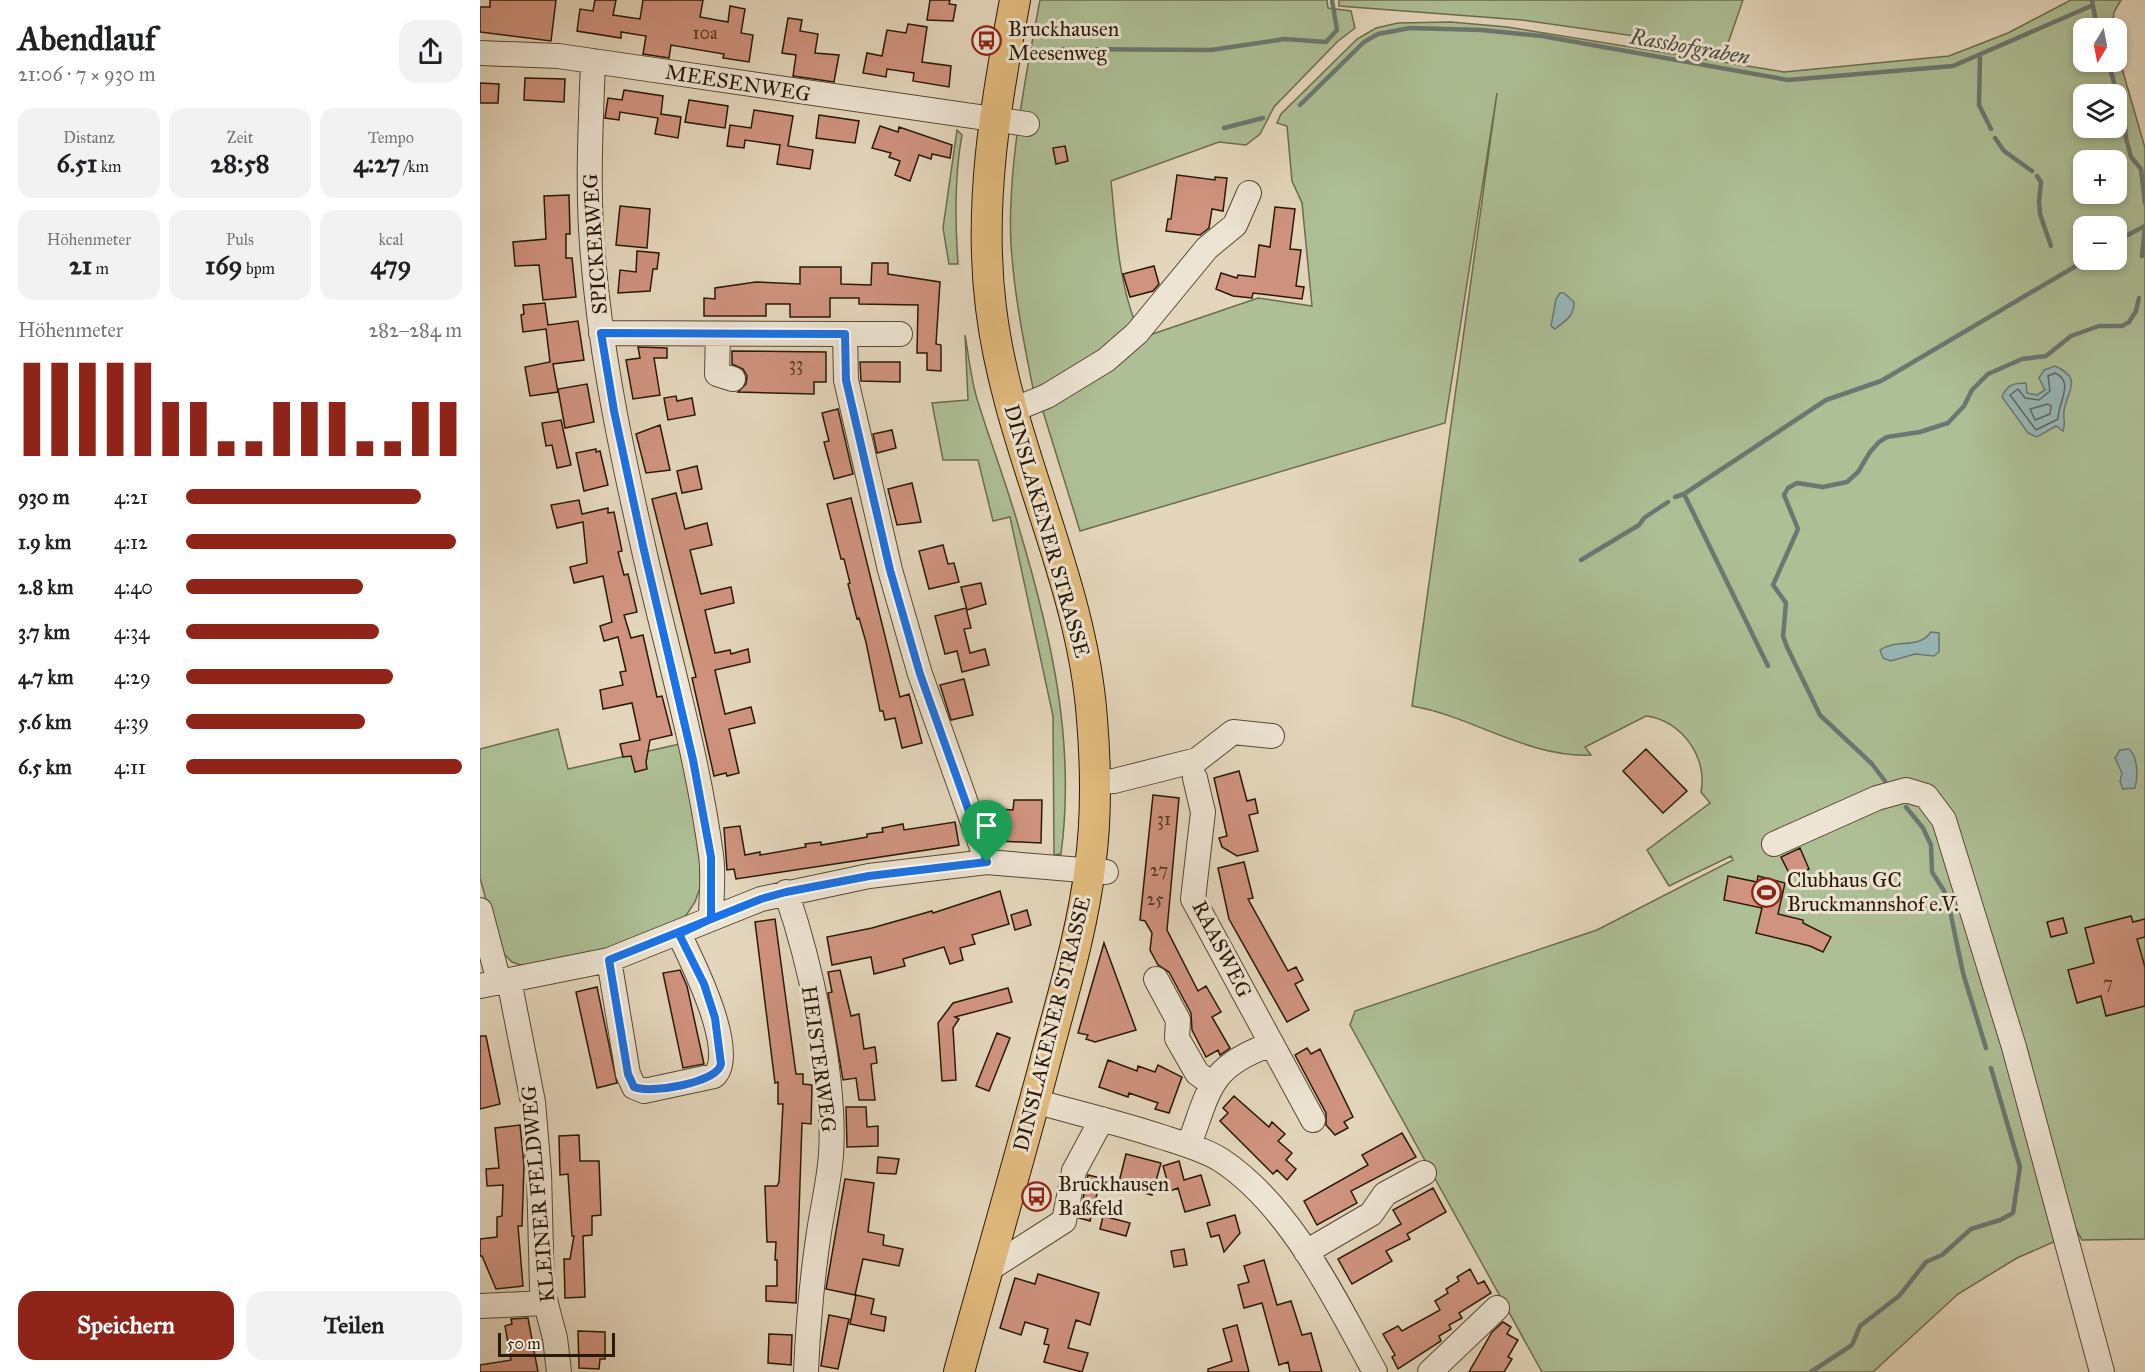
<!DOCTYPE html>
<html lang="de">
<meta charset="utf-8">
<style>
:root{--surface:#fff;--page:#f2f2f2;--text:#202124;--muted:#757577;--accent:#8f2418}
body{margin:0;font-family:"IM FELL Great Primer",serif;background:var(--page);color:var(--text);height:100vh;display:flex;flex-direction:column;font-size:22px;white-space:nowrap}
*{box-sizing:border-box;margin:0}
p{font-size:20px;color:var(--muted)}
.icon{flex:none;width:33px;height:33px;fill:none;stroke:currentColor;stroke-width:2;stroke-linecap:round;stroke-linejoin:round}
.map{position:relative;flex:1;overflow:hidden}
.details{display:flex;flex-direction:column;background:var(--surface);width:480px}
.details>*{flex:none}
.needle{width:39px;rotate:190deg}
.tools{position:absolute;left:1593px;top:18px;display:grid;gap:12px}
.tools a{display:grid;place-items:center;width:54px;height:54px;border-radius:12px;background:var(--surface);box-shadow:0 3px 9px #0003;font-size:30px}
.scale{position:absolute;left:18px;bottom:15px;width:117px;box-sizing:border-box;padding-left:6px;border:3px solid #291906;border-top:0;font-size:16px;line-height:21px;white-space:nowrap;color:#291906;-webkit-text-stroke:4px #ede4d3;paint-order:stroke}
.pin{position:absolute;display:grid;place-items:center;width:51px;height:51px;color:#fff;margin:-62px -26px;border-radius:50% 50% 50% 0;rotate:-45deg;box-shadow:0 0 6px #0007}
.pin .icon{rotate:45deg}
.round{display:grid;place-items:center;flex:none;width:63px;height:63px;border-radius:18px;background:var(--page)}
.summary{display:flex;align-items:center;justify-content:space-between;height:102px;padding:0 18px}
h1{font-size:33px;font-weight:700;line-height:45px}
.metrics{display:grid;grid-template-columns:repeat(3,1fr);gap:9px;height:102px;padding:6px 18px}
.metrics div{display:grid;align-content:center;border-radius:15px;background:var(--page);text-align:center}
.metrics b{font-size:26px;font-weight:700}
.metrics small{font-size:16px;font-weight:400}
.metrics p{font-size:16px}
.chart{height:168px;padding:12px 18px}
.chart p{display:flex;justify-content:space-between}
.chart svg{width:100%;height:108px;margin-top:6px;stroke:var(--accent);stroke-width:6}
.action{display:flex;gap:12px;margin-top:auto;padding:12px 18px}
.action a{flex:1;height:69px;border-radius:18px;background:var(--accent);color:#fff;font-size:24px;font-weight:700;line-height:69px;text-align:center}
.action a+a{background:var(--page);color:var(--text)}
ul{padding:0 18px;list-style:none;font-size:20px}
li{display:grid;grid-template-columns:96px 72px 1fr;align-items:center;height:45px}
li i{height:15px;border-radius:8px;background:var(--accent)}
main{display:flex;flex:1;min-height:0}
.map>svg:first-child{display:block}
.green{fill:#aebf96;stroke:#6c6c4e;stroke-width:1.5;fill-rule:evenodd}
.water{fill:#97b7b8;stroke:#6b7871;stroke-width:1.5}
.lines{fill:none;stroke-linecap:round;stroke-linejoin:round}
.shore{stroke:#60685f;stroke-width:1.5}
.stream{stroke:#6b7871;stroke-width:4.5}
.building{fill:#d0937f;stroke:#291906;stroke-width:1.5}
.minor-casing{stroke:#584834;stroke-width:26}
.major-casing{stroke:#291906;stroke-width:32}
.minor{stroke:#ede4d3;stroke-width:24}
.major{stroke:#e2bb7e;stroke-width:30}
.route-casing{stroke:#fff;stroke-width:12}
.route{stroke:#1a73e8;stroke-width:8}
.labels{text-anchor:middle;stroke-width:6;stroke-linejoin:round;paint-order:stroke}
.number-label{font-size:18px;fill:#533824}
.poi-label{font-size:21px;fill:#291906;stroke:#ede4d3;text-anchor:start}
.street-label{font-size:21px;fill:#291906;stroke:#ede4d3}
.water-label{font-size:22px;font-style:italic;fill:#4a483b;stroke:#ede4d3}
</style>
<main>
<section class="details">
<div class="summary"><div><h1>Abendlauf</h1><p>21:06 · 7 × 930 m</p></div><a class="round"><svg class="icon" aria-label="share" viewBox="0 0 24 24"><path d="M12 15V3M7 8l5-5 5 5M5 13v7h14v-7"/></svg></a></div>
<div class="metrics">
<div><p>Distanz</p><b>6.51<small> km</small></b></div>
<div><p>Zeit</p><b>28:58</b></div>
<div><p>Tempo</p><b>4:27<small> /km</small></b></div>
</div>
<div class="metrics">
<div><p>Höhenmeter</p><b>21<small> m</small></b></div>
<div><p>Puls</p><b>169<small> bpm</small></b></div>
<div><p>kcal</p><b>479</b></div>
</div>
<div class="chart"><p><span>Höhenmeter</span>282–284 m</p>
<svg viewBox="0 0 160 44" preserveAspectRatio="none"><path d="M5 44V6M15 44V6M25 44V6M35 44V6M45 44V6M55 44V22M65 44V22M75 44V38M85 44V38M95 44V22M105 44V22M115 44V22M125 44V38M135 44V38M145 44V22M155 44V22"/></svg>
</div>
<ul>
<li><b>930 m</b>4:21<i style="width:85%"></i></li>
<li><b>1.9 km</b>4:12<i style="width:98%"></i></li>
<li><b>2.8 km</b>4:40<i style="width:64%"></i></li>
<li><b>3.7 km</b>4:34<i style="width:70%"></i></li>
<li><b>4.7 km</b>4:29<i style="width:75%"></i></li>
<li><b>5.6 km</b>4:39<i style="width:65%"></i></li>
<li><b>6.5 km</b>4:11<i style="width:100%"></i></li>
</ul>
<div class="action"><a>Speichern</a><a>Teilen</a></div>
</section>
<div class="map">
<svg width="1665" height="1372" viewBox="0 0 1665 1372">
<rect width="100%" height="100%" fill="#e4d6bc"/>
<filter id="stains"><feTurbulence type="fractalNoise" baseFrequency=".00333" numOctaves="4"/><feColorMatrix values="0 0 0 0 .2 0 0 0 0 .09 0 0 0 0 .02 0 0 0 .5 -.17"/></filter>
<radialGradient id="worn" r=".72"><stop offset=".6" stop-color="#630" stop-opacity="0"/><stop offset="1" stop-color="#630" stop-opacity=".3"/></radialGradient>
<!-- green -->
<path class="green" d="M560 0H847L848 8 871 11 875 28 857 42 794 107 780 134 766 145 739 142 631 181C636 230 638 279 656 325L621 355 554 393C544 344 534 294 531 244 527 169 546 74 560 0Z
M859 0H1263L1246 49 1042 20 859 6Z
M1591 0H1641L1634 12 1632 28H1604V62H1636L1637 51 1665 148V1239L1602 1240 1587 1213 1576 1241 1537 1258 1478 1294 1393 1372H1062L870 1025 875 1011 1117 930 1253 860 1251 856 1189 886 1167 850 1230 803 1221 792C1228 757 1201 720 1166 716L1105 747 1111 755C1048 758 992 716 932 706L1017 93 965 423 600 531 561 405 661 338 778 298 832 306 822 203 812 181 807 126 797 123 801 114 877 39 896 28 918 23 971 22 1027 27 1304 72 1469 56 1528 33ZM1604 94H1636V128H1604ZM1604 160H1636V194H1604ZM1604 226H1636V260H1604Z
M477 130 482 135C474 177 475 221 478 264H469L463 228Z
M485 335C489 357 491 381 498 402 511 444 527 485 539 528 571 635 596 742 581 854L574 855 573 716 530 517 513 521 498 460H463L452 403 488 400Z
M78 729 88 769 200 744 224 859 222 882 215 902 203 920 156 943 44 966 32 962 23 953 17 940 0 878V749Z"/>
<!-- water -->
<path class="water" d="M1080 293H1084L1094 302C1094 317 1086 320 1075 329L1071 326 1076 299Z
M1575 366C1603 379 1588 389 1584 411 1583 419 1586 423 1583 431L1576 426 1557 437 1548 433 1522 397C1527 385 1533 383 1546 383L1547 393 1557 395 1565 390 1559 378 1564 370Z
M1451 632 1459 633V652L1454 656 1435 654 1411 661 1403 658 1400 650C1417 638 1438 650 1451 632Z
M1649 749C1658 757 1658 777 1655 788L1643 789 1640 782 1642 773 1635 758 1640 750Z"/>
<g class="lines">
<!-- shore -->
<path class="shore" d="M1575 373C1595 382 1578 402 1578 419L1556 430 1530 395 1538 389 1545 398 1559 400 1570 391 1568 376Z
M1568 404 1571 406 1570 414 1555 420 1550 409Z"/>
<!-- stream -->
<path class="stream" d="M1612 0 1617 28
M1500 55 1499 105 1511 129
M563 61 579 49 731 50 805 39 846 42 857 30 852 0
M1628 62 1644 116 1646 138 1651 157 1661 169 1665 203
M820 105 884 42 898 34 930 28 1001 30 1062 36 1308 80 1473 66 1611 6
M744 128 783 118
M1515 138 1524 151 1552 171
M1557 176 1561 182 1559 201 1560 214 1571 246
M1636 241 1665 226
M1662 256 1665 227
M1195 497 1204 494
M1101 560 1159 525 1164 518 1188 502
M1288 666 1204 494 1346 400 1401 381 1606 260
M1405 781 1392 764 1340 715 1307 647 1303 636 1306 603 1293 585 1318 529 1304 495 1308 488 1317 483 1343 487 1367 482 1378 472 1390 452 1399 442 1407 437 1440 432 1468 423 1484 406 1492 390 1508 374 1542 359 1566 356 1591 336 1619 326H1642L1649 322 1656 311 1659 298
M1426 807 1443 828 1451 845 1452 872 1464 891 1469 906 1483 973 1506 1048
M1331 1372 1372 1345 1380 1326 1419 1296 1446 1262 1462 1255 1491 1229 1520 1220 1533 1213 1540 1167 1511 1068"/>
</g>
<!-- building -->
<path class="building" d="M10 0H76L71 41 0 32V7H10Z
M115 0H136L133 15 160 19 163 0H223L220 17 248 22 250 6 265 9 261 33 273 35 269 62 243 58 244 54 191 45 189 58 163 54 166 36 141 32V38L97 31 100 9 113 11Z
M450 0H470L469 4 476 5 473 21 447 20Z
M308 18 322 20 320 31 338 34 335 53 359 55 354 82 313 76 316 55 302 53Z
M428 24 447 27 442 62 471 66 469 87 433 81 434 73 407 69 406 77 383 73 387 53 402 56 407 30 426 33Z
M45 78 85 79 84 102 44 100Z
M0 83 19 84 18 103H0Z
M144 90 183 96 181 114 201 117 198 138 175 134 178 118 140 112 139 120 125 118 128 98 142 100Z
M209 100 248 106 245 128 205 122Z
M274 110 313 116 308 146 333 150 330 169 297 164 300 145 265 140 264 148 247 146 250 125 271 128Z
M339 115 379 121 375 143 336 138Z
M400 126 418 132 419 127 472 145 470 158 452 154 451 159 439 155 430 181 415 175 420 161 409 157 411 153 392 148Z
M585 146 588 161 576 164 573 148Z
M697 175 735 180V177L747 178 743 211 732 209 729 228 720 235 686 231 688 219H691Z
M89 195 90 234H86V258H92L96 297 63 300 59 265 35 266 33 242 66 239 64 196Z
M140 206 170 209 167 248 136 245Z
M795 207 815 209 810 249 821 250 816 286 824 287 822 299 773 293 772 298 753 296 736 289 741 273 757 278 758 275 775 277 779 245 790 247Z
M157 251 179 253 177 269H173L170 291 138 293 140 270 156 272Z
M392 263H408V274L460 282 456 344 461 345V371L447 370V353H437L438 305 379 304V298H350V317H310V304H286V316H224V298L235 299V288L276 282 320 284V267H361V284L391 285Z
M674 266 679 284 673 291 650 297 643 274Z
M65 303 68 325 98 321 104 360 73 364 78 392 50 396 45 367 70 362 66 329 43 332 41 315 44 314 43 305Z
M158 347 187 348V358H174L180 395 153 399 146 360 160 358Z
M252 351 346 352V382H334V394L258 392 266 384 267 376 263 369 252 364Z
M380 362H420V382L381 381Z
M107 384 114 422 85 428 78 389Z
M196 396 197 401 212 398 215 415 188 420 184 398Z
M358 409 373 474 354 479 344 442 349 441 342 413Z
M81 420 91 465 77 468 72 445 66 446 62 423Z
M180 425 190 470 166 473 156 434Z
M412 430 416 448 397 453 393 434Z
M116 449V452L120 451 128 485 104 491 96 453Z
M217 466 222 489 202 493 197 471Z
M432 483 441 522 417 525 408 489Z
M196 493 205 529 227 523 232 545 210 550 221 594 251 587 254 603 225 610 235 653 250 650 251 654 268 649 270 662 235 670 245 714 271 707 275 723 249 729 259 773 247 776 246 773 234 776 212 678 216 677 172 499Z
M371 498 420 697 429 694 442 743 422 748 415 718 405 720 403 711H400L386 642 379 618 377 619 368 584 370 583 364 559H361L347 504Z
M99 500 102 514 128 508V513L134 512 142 551 138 552 144 575 148 574 157 612 144 615 151 638 163 635 177 697 182 696 192 735 170 740 166 762 167 769 155 772 151 756 143 757 140 744 160 740 152 703 123 709 120 690 143 685 140 672 146 671 138 637 124 641 120 626 132 622 123 576 94 583 90 567 107 563 103 522 77 528 71 505Z
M463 545 468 564 474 563 479 582 449 589 439 551Z
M501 583 506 604 487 610 481 587Z
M486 608 491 628 484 629 490 653 505 649 509 665 482 672 477 651 465 654 455 616Z
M484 679 493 715 471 720 460 685Z
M1166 749 1207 791 1183 813 1143 771Z
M759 771 767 801 775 799 778 813 769 815 778 851 757 856 742 847 739 838 747 836 734 778Z
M673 795 699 798 687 930 718 991 726 986 741 1012 732 1017 750 1048 740 1055 738 1050 726 1057 712 1030 711 1013 689 972 678 965 670 950 672 933 665 921 660 920Z
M534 800H562L561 843 520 841 521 821 507 820 503 808 533 810Z
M475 822 479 845 256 879 254 869 247 870 244 828 260 826 265 855 280 852V855L326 847 325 844 341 842V845L387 837V834L403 832 402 828 423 824 424 830Z
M1320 848 1329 869 1311 877 1301 857Z
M764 862 773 898 768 899 808 971 816 967 823 980 815 984 829 1010 807 1022 749 919 738 868Z
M1248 876 1277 882 1278 876 1305 883 1298 914 1323 920V923L1351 937 1343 952 1330 946 1276 933 1282 908 1244 900Z
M520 891 529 924 492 935 495 944 480 948 483 960 470 964 464 947 423 959 425 966 394 974 391 957 352 965 347 937 392 928 452 911 453 913Z
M547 910 551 925 535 930 531 915Z
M1651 916 1653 922 1665 919V937L1657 939 1665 967V1006L1626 1016 1621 996 1597 1003 1588 970 1614 963 1605 928Z
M1583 918 1587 933 1571 937 1567 922Z
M295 919 316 1074H323V1084L332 1085 331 1124 322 1123 316 1303 286 1301V1286H297V1260H295L296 1242H287L285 1186H297L299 1182 303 1104H298V1082L295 1083 275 922Z
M624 943 656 1030 615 1042 606 1039 608 1035 598 1033Z
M200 970 207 986 224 1064 203 1068 183 973Z
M360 970 371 1016 379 1014 384 1049 395 1047 397 1063 391 1064 395 1100H379L376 1078 363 1080 348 993 352 992 348 972Z
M117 987 137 1083 117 1088 96 992Z
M528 988 532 1002 475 1017 479 1019 473 1028 476 1080 462 1081 458 1023 473 1003Z
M517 1033 530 1038 509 1091 496 1086Z
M0 1036H6L20 1104 0 1109Z
M827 1048 831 1054 840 1049 873 1117 864 1122 868 1128 855 1135 846 1125V1113L815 1055Z
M628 1060 657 1071 658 1066 675 1072 678 1065 702 1077 689 1113 675 1109 678 1103 649 1093 648 1097 619 1087Z
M754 1096 789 1127 792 1122 805 1134 798 1141 812 1153 806 1160 816 1169 807 1180 797 1170 793 1174 740 1121 748 1113 743 1108Z
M366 1107H386L387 1127 398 1126V1146L367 1147Z
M40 1125 44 1165 42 1226H38L43 1286 16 1289 2 1256H0V1239L17 1237V1217L22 1216 23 1185 7 1186 6 1169 19 1168 15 1128Z
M922 1133 936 1157 871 1191 877 1203 837 1225 824 1201 888 1165 882 1155Z
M99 1135 100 1161H119L121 1215 112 1216V1235L103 1236 105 1297 85 1298 84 1259H90L94 1236H92L88 1174 80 1175 79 1136Z
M646 1154 681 1163 672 1195 638 1186Z
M398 1157 419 1159 416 1174 397 1173Z
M699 1161 704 1180 721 1175 730 1205 705 1212 698 1188 690 1191 683 1166Z
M608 1175 621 1178 610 1221 599 1218Z
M365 1179 394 1183 388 1232 404 1235 403 1245 423 1249 419 1266 383 1259 375 1295 346 1289Z
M953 1188 966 1212 927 1234 930 1239 906 1251 912 1261 872 1284 858 1259 921 1224 913 1210Z
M755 1215 760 1233 744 1252 739 1235 731 1237 727 1223Z
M623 1216 650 1223 646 1236 620 1229Z
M704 1249 707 1265 694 1267 691 1251Z
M784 1260 797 1305 811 1301 822 1335 831 1333 842 1372H810L808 1362 799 1365 782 1303 764 1308 758 1285 769 1282 764 1266Z
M990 1269 998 1284 1004 1281 1011 1293 979 1313 982 1318 969 1325 971 1329 959 1336 961 1341 918 1369 912 1357 915 1355 903 1334 918 1326 922 1331 960 1310 955 1301 968 1293 966 1289 979 1281 977 1277Z
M558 1274 619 1293 610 1325 596 1320 588 1348 608 1353 602 1372 564 1362 569 1345 564 1344 568 1329 545 1322 541 1335 520 1328 535 1278 555 1284Z
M376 1295 394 1299 391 1314 406 1317 404 1331 370 1324Z
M349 1315 369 1319 358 1369 341 1366Z
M48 1318 58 1372H0V1365L31 1360 25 1326 32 1324 31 1319Z
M1023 1322 1031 1327 1027 1334 1038 1340 1028 1357 1032 1359 1024 1372H989L1012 1332Z
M757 1325 769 1372H728V1369L752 1361 743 1329Z
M98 1331 125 1332V1359H120L119 1369 99 1368Z
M289 1334 312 1335 311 1365 288 1363Z"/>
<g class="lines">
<defs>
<path id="minor" d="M0 53 78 56 547 124
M113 61C111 117 108 173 111 228 117 336 139 441 163 546 186 648 217 751 231 855 234 876 231 898 231 919
M121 333 365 334 366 380 410 570 440 674 507 862
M238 334 237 374 253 379
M365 334H420
M533 410 567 396 626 360 657 333 727 248 755 225 769 193
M715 778 723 812 713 899 833 1120
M615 782 634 781 717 760 753 732 792 736
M1294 844 1397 798 1426 790 1446 796 1464 820 1534 1047 1622 1372
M306 892C331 964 356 1080 351 1155 349 1181 343 1206 339 1232 332 1278 328 1325 326 1372
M0 910 19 982
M129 960 148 1074 154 1087 164 1091 234 1076C259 1053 211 959 199 934
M676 979 698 1020 697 1038 717 1073 732 1084
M29 980 53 1102 59 1173 62 1289 75 1338 79 1372
M0 986 129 960 281 899 389 876 507 862 626 872
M554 1101C597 1113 640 1123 682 1137 701 1143 723 1149 741 1160 812 1207 855 1300 895 1372
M709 1145C730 1088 729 1066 792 1044
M826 1252 891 1214 905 1194 944 1173
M506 1271 584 1221 594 1171 622 1119
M0 1306 66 1303
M950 1372 1017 1308"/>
<path id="major" d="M479 1372C507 1270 537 1168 564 1066 581 1000 602 934 610 867 617 817 616 768 612 719 602 577 528 449 511 308 498 204 516 102 535 0"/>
</defs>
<!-- minor casing -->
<use href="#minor" class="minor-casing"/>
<!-- major casing -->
<use href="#major" class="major-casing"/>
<!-- minor -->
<use href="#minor" class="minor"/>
<!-- major -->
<use href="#major" class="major"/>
</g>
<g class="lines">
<defs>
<path id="route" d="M507 862 389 876 306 892 281 899 129 960 148 1074 154 1087C170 1094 237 1083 241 1064L235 1018 224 984 199 934 231 919V857L213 760 163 546 134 411 121 333 365 334 366 380 410 570 440 674 507 862"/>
</defs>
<!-- route casing -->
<use href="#route" class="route-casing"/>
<!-- route -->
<use href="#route" class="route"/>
</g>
<!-- icons -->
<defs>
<symbol id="bus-ring" viewBox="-11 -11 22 22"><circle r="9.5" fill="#ede4d3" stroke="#8f2418" stroke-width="1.5"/><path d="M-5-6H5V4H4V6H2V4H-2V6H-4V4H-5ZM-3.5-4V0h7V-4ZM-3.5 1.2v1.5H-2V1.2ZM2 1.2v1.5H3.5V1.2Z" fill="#8f2418"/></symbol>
<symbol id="stadium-ring" viewBox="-11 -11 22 22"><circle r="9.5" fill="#ede4d3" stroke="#8f2418" stroke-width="1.5"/><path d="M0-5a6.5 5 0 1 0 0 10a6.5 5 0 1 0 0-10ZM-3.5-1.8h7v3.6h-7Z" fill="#8f2418"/></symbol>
</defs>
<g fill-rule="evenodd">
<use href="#bus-ring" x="490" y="24" width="33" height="33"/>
<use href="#stadium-ring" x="1270" y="876" width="33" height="33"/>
<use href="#bus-ring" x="540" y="1180" width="33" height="33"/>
</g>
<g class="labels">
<!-- number labels -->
<g class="number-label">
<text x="225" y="39">10a</text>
<text x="316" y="370">33</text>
<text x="684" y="825">31</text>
<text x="679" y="876">27</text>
<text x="675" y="905">25</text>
<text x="1628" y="989">7</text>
</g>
<!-- poi labels -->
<g class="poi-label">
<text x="528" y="36">Bruckhausen<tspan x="528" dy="24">Meesenweg</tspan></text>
<text x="1307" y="887">Clubhaus GC<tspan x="1307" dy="24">Bruckmannshof e.V.</tspan></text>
<text x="578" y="1191">Bruckhausen<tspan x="578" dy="24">Baßfeld</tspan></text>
</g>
<!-- street labels -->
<g class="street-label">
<text transform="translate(258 83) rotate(9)" y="7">MEESENWEG</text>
<text transform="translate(115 244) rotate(-94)" y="7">SPICKERWEG</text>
<text transform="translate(567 531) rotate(74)" y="7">DINSLAKENER STRASSE</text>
<text transform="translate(742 949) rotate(63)" y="7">RAASWEG</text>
<text transform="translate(572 1024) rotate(-76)" y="7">DINSLAKENER STRASSE</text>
<text transform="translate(339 1059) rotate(82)" y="7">HEISTERWEG</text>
<text transform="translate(58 1194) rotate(-95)" y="7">KLEINER FELDWEG</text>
</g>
<!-- water labels -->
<g class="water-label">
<text transform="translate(1210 46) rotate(10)" y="8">Rasshofgraben</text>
</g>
</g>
<rect width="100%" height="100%" filter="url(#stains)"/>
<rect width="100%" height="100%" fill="url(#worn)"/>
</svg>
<div class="tools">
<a><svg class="needle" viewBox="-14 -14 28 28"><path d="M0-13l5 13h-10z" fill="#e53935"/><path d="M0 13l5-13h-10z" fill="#757577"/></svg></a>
<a><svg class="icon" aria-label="layers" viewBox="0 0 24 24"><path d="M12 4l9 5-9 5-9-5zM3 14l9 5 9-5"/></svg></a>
<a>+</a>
<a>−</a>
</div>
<div class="scale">50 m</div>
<div class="pin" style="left:507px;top:862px;background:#1e9e55"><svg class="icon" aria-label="arrive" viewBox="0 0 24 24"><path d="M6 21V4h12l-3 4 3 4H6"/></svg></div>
</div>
</main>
